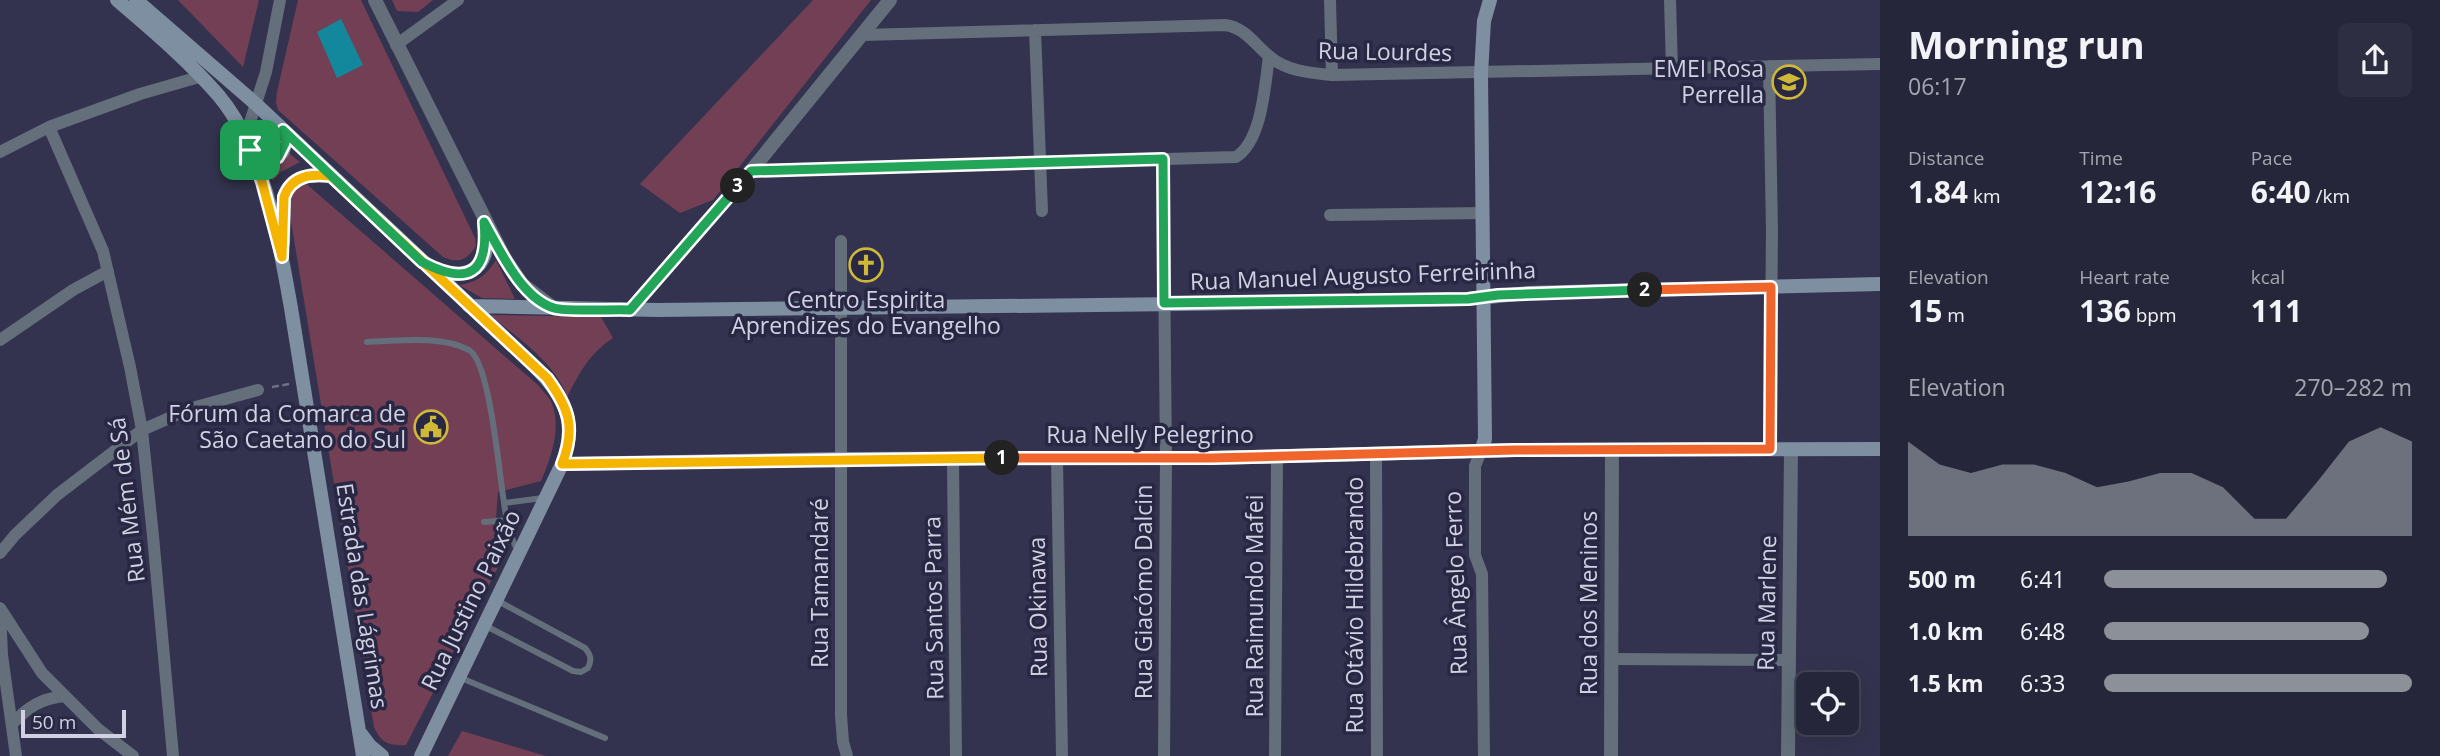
<!DOCTYPE html>
<meta charset="utf-8">
<style>
:root{--surface:#26263b;--page:#2e2e42;--text:#f1f3f6;--muted:#a4a5af;--line:#424355;--accent:#8c9099}
body{margin:0;font-family:"Open Sans",sans-serif;background:var(--page);color:var(--text);height:100vh;display:flex;flex-direction:column;font-size:26px;white-space:nowrap}
*{box-sizing:border-box;margin:0}
p{font-size:23px;color:var(--muted)}
.icon{flex:none;width:38px;height:38px;fill:none;stroke:currentColor;stroke-width:2;stroke-linecap:round;stroke-linejoin:round}
.map{position:relative;flex:1;overflow:hidden}
.sheet{display:flex;flex-direction:column;background:var(--surface);width:560px}
.sheet>*{flex:none}
.tools{position:absolute;left:1796px;top:672px;display:grid;gap:14px}
.tools a{display:grid;place-items:center;width:63px;height:63px;border-radius:10px;background:var(--surface);box-shadow:0 7px 28px #0002,0 0 0 2px var(--line);font-size:35px}
.scale{position:absolute;left:21px;bottom:18px;width:105px;box-sizing:border-box;padding-left:7px;border:4px solid #d1d1e3;border-top:0;font-size:19px;line-height:24px;white-space:nowrap;color:#d1d1e3;-webkit-text-stroke:5px #292844;paint-order:stroke}
.pin{position:absolute;display:grid;place-items:center;width:60px;height:60px;color:#fff;margin:-30px;border-radius:14px;box-shadow:0 4px 10px #0006}
.km{position:absolute;width:35px;height:35px;margin:-18px;border-radius:50%;background:#222;color:#fff;font-size:19px;line-height:35px;text-align:center}
.round{display:grid;place-items:center;flex:none;width:74px;height:74px;border-radius:10px;background:var(--page)}
.overview{display:flex;align-items:center;justify-content:space-between;height:119px;padding:0 28px}
h1{font-size:38px;font-weight:700;line-height:52px}
.metrics{display:grid;grid-template-columns:repeat(3,1fr);gap:10px;height:119px;padding:7px 28px}
.metrics div{display:grid;align-content:center}
.metrics b{font-size:30px;font-weight:700}
.metrics small{font-size:19px;font-weight:400}
.metrics p{font-size:19px}
.chart{height:196px;padding:14px 28px}
.chart p{display:flex;justify-content:space-between}
.chart svg{width:100%;height:126px;margin-top:7px;fill:var(--accent);opacity:.7}
ul{padding:0 28px;list-style:none;font-size:23px}
li{display:grid;grid-template-columns:112px 84px 1fr;align-items:center;height:52px}
li i{height:18px;border-radius:9px;background:var(--accent)}
main{display:flex;flex:1;min-height:0}
.map>svg:first-child{display:block}
.green{fill:#733f55}
.water{fill:#13879c}
.lines{fill:none;stroke-linecap:round;stroke-linejoin:round}
.path{stroke:#6f6f87;stroke-width:2.5;stroke-dasharray:7 3.5;stroke-linecap:butt}
.service{stroke:#646f7b;stroke-width:6}
.minor{stroke:#646f7b;stroke-width:12}
.tertiary{stroke:#646f7b;stroke-width:14}
.secondary{stroke:#7e8fa1;stroke-width:14}
.split-1-casing{stroke:#fff;stroke-width:14}
.split-2-casing{stroke:#fff;stroke-width:14}
.split-3-casing{stroke:#fff;stroke-width:14}
.split-4-casing{stroke:#fff;stroke-width:14}
.split-1{stroke:#f5b400;stroke-width:9}
.split-2{stroke:#f0652b;stroke-width:9}
.split-3{stroke:#22a559;stroke-width:9}
.split-4{stroke:#22a559;stroke-width:9}
.labels{text-anchor:middle;stroke-width:7;stroke-linejoin:round;paint-order:stroke}
.street-label{font-size:23px;fill:#d1d1e3;stroke:#292844}
.poi-label{font-size:23px;fill:#d1d1e3;stroke:#292844;text-anchor:end}
</style>
<main>
<div class="map">
<svg width="1880" height="756" viewBox="0 0 1880 756">
<rect width="100%" height="100%" fill="#33334f"/>
<!-- green -->
<path class="green" d="M178 0H259L243 67Z
M298 0H361L475 238 476 246C467 260 459 264 443 257L278 110 276 102 277 92Z
M392 0H433L418 12 397 11Z
M813 0H871L713 200 680 213 640 184Z
M289 153 300 162 281 172 273 181 267 167 281 162Z
M303 181 538 385C541 389 546 394 549 398 564 423 551 458 541 481L498 492 494 545 508 548 406 745C389 746 381 743 374 727L287 197Z
M496 260 515 299 482 298 459 285C476 283 487 275 496 260Z
M490 315 601 317 613 338C589 354 580 372 567 397 555 362 517 338 490 315Z
M462 731 546 756H448Z"/>
<!-- water -->
<path class="water" d="M341 19 363 65 337 78 317 32Z"/>
<g class="lines">
<!-- path -->
<path class="path" d="M272 387 289 384"/>
<!-- service -->
<path class="service" d="M367 342C400 341 439 335 469 350 492 363 500 491 507 521 509 532 513 542 518 551
M504 503 543 498
M484 522 507 520
M484 625 573 671 581 672 588 668C592 660 591 655 585 648L498 601
M461 678 605 738"/>
<!-- minor -->
<path class="minor" d="M1330 0 1332 75
M1670 0 1672 69
M1035 30 1042 211
M863 35 1225 25C1246 28 1254 44 1269 56 1286 71 1310 73 1332 75L1880 64
M396 45 458 0
M1769 66 1772 231 1770 449
M49 127 103 251 130 367 142 430 153 536 173 756
M245 138 266 72 280 0
M0 152 49 127 140 94 199 77
M1163 159 1166 458 1164 756
M751 171 1236 157C1262 141 1265 85 1269 56
M1330 215 1483 213
M841 241V715L843 742 847 756
M0 340 73 290 108 271
M1481 451 1475 466V555L1482 574 1484 756
M1376 455 1377 756
M1057 458 1062 756
M953 459 956 756
M0 553 15 535 57 495 142 430 192 408 258 390
M0 608 42 673 98 729 133 756
M0 609 2 655 16 756
M1613 659 1789 660
M12 724C28 707 40 699 64 696
M1275 756 1277 457"/>
<!-- tertiary -->
<path class="tertiary" d="M375 0 504 257 522 284 555 309
M630 310 751 171 890 0
M1611 756 1612 450
M1788 756 1791 450"/>
<!-- secondary -->
<path class="secondary" d="M117 0C152 30 189 61 219 96 264 150 279 240 291 308L363 756
M136 0 257 105 526 358C559 390 581 415 562 464L421 756
M250 150C272 161 290 161 283 130
M283 243 284 197C292 175 311 174 331 176
M434 268C451 277 476 277 484 256 488 246 485 233 484 222
M469 306 658 310 1179 304 1468 299 1528 293 1880 284
M1481 451 1485 439 1481 74 1484 21 1490 0
M562 464 841 459 1211 458 1515 450 1880 449
M361 734 370 746 382 756"/>
</g>
<g class="lines">
<defs>
<path id="split-1" d="M250 150 262 182 282 257 284 197C292 175 311 174 331 176L547 378C569 408 576 428 562 464L1002 458"/>
<path id="split-2" d="M1002 458H1211L1515 450 1770 449 1771 287 1645 290"/>
<path id="split-3" d="M738 186 751 171 1163 159 1164 303 1468 299 1498 295 1645 290"/>
<path id="split-4" d="M250 150 264 157H278L285 143 283 130 422 262C468 286 489 274 484 222 500 250 521 298 554 308 567 312 614 309 630 310L738 186"/>
</defs>
<!-- split-1 casing -->
<use href="#split-1" class="split-1-casing"/>
<!-- split-2 casing -->
<use href="#split-2" class="split-2-casing"/>
<!-- split-3 casing -->
<use href="#split-3" class="split-3-casing"/>
<!-- split-4 casing -->
<use href="#split-4" class="split-4-casing"/>
<!-- split-1 -->
<use href="#split-1" class="split-1"/>
<!-- split-2 -->
<use href="#split-2" class="split-2"/>
<!-- split-3 -->
<use href="#split-3" class="split-3"/>
<!-- split-4 -->
<use href="#split-4" class="split-4"/>
</g>
<!-- icons -->
<defs>
<symbol id="school-ring" viewBox="-11 -11 22 22"><circle r="9.5" fill="#292844" stroke="#cfb837" stroke-width="1.5"/><path d="M0-5L7-2L0 1L-7-2ZM-4 1L0 2.5L4 1V4Q0 6-4 4Z" fill="#cfb837"/></symbol>
<symbol id="church-ring" viewBox="-11 -11 22 22"><circle r="9.5" fill="#292844" stroke="#cfb837" stroke-width="1.5"/><path d="M-1.2-6h2.4v3.5h3.3v2.4h-3.3V6h-2.4V-.1h-3.3v-2.4h3.3Z" fill="#cfb837"/></symbol>
<symbol id="civic-ring" viewBox="-11 -11 22 22"><circle r="9.5" fill="#292844" stroke="#cfb837" stroke-width="1.5"/><path d="M-.6-6.5H3V-4.5H.6V-3L4-1V1h2V6H-6V1h2V-1L-.6-3ZM-1.2 2.5V6h2.4V2.5Z" fill="#cfb837"/></symbol>
</defs>
<g fill-rule="evenodd">
<use href="#school-ring" x="1770" y="63" width="38" height="38"/>
<use href="#church-ring" x="847" y="246" width="38" height="38"/>
<use href="#civic-ring" x="412" y="408" width="38" height="38"/>
</g>
<g class="labels">
<!-- street labels -->
<g class="street-label">
<text transform="translate(1385 52) rotate(1)" y="8">Rua Lourdes</text>
<text transform="translate(1363 276) rotate(-2)" y="8">Rua Manuel Augusto Ferreirinha</text>
<text x="1150" y="443">Rua Nelly Pelegrino</text>
<text transform="translate(127 500) rotate(-97)" y="8">Rua Mém de Sá</text>
<text transform="translate(820 583) rotate(-90)" y="8">Rua Tamandaré</text>
<text transform="translate(1456 583) rotate(-92)" y="8">Rua Ângelo Ferro</text>
<text transform="translate(1144 592) rotate(-90)" y="8">Rua Giacómo Dalcin</text>
<text transform="translate(362 596) rotate(81)" y="8">Estrada das Lágrimas</text>
<text transform="translate(471 600) rotate(-64)" y="8">Rua Justino Paixão</text>
<text transform="translate(1589 603) rotate(-90)" y="8">Rua dos Meninos</text>
<text transform="translate(1767 603) rotate(-89)" y="8">Rua Marlene</text>
<text transform="translate(1355 605) rotate(-90)" y="8">Rua Otávio Hildebrando</text>
<text transform="translate(1255 606) rotate(-90)" y="8">Rua Raimundo Mafei</text>
<text transform="translate(1038 607) rotate(-91)" y="8">Rua Okinawa</text>
<text transform="translate(934 608) rotate(-91)" y="8">Rua Santos Parra</text>
</g>
<!-- poi labels -->
<g class="poi-label">
<text x="1764" y="77">EMEI Rosa<tspan x="1764" dy="26">Perrella</tspan></text>
<text x="866" y="308" text-anchor="middle">Centro Espirita<tspan x="866" dy="26">Aprendizes do Evangelho</tspan></text>
<text x="406" y="422">Fórum da Comarca de<tspan x="406" dy="26">São Caetano do Sul</tspan></text>
</g>
</g>
</svg>
<div class="tools">
<a><svg class="icon" aria-label="locate" viewBox="0 0 24 24"><circle cx="12" cy="12" r="6"/><path d="M12 2v4M12 18v4M2 12h4M18 12h4"/></svg></a>
</div>
<div class="scale">50 m</div>
<div class="pin" style="left:250px;top:150px;background:#1e9e55"><svg class="icon" aria-label="arrive" viewBox="0 0 24 24"><path d="M6 21V4h12l-3 4 3 4H6"/></svg></div>
<b class="km" style="left:1002px;top:458px">1</b>
<b class="km" style="left:1645px;top:290px">2</b>
<b class="km" style="left:738px;top:186px">3</b>
</div>
<section class="sheet">
<div class="overview"><div><h1>Morning run</h1><p>06:17</p></div><a class="round"><svg class="icon" aria-label="share" viewBox="0 0 24 24"><path d="M12 15V3M7 8l5-5 5 5M5 13v7h14v-7"/></svg></a></div>
<div class="metrics">
<div><p>Distance</p><b>1.84<small> km</small></b></div>
<div><p>Time</p><b>12:16</b></div>
<div><p>Pace</p><b>6:40<small> /km</small></b></div>
</div>
<div class="metrics">
<div><p>Elevation</p><b>15<small> m</small></b></div>
<div><p>Heart rate</p><b>136<small> bpm</small></b></div>
<div><p>kcal</p><b>111</b></div>
</div>
<div class="chart"><p><span>Elevation</span>270–282 m</p>
<svg viewBox="0 0 160 44" preserveAspectRatio="none"><path d="M0 44V11L10 19L20 22L30 19L40 19L50 22L60 27L70 25L80 22L90 22L100 27L110 38L120 38L130 25L140 11L150 6L160 11V44z"/></svg>
</div>
<ul>
<li><b>500 m</b>6:41<i style="width:92%"></i></li>
<li><b>1.0 km</b>6:48<i style="width:86%"></i></li>
<li><b>1.5 km</b>6:33<i style="width:100%"></i></li>
</ul>
</section>
</main>
